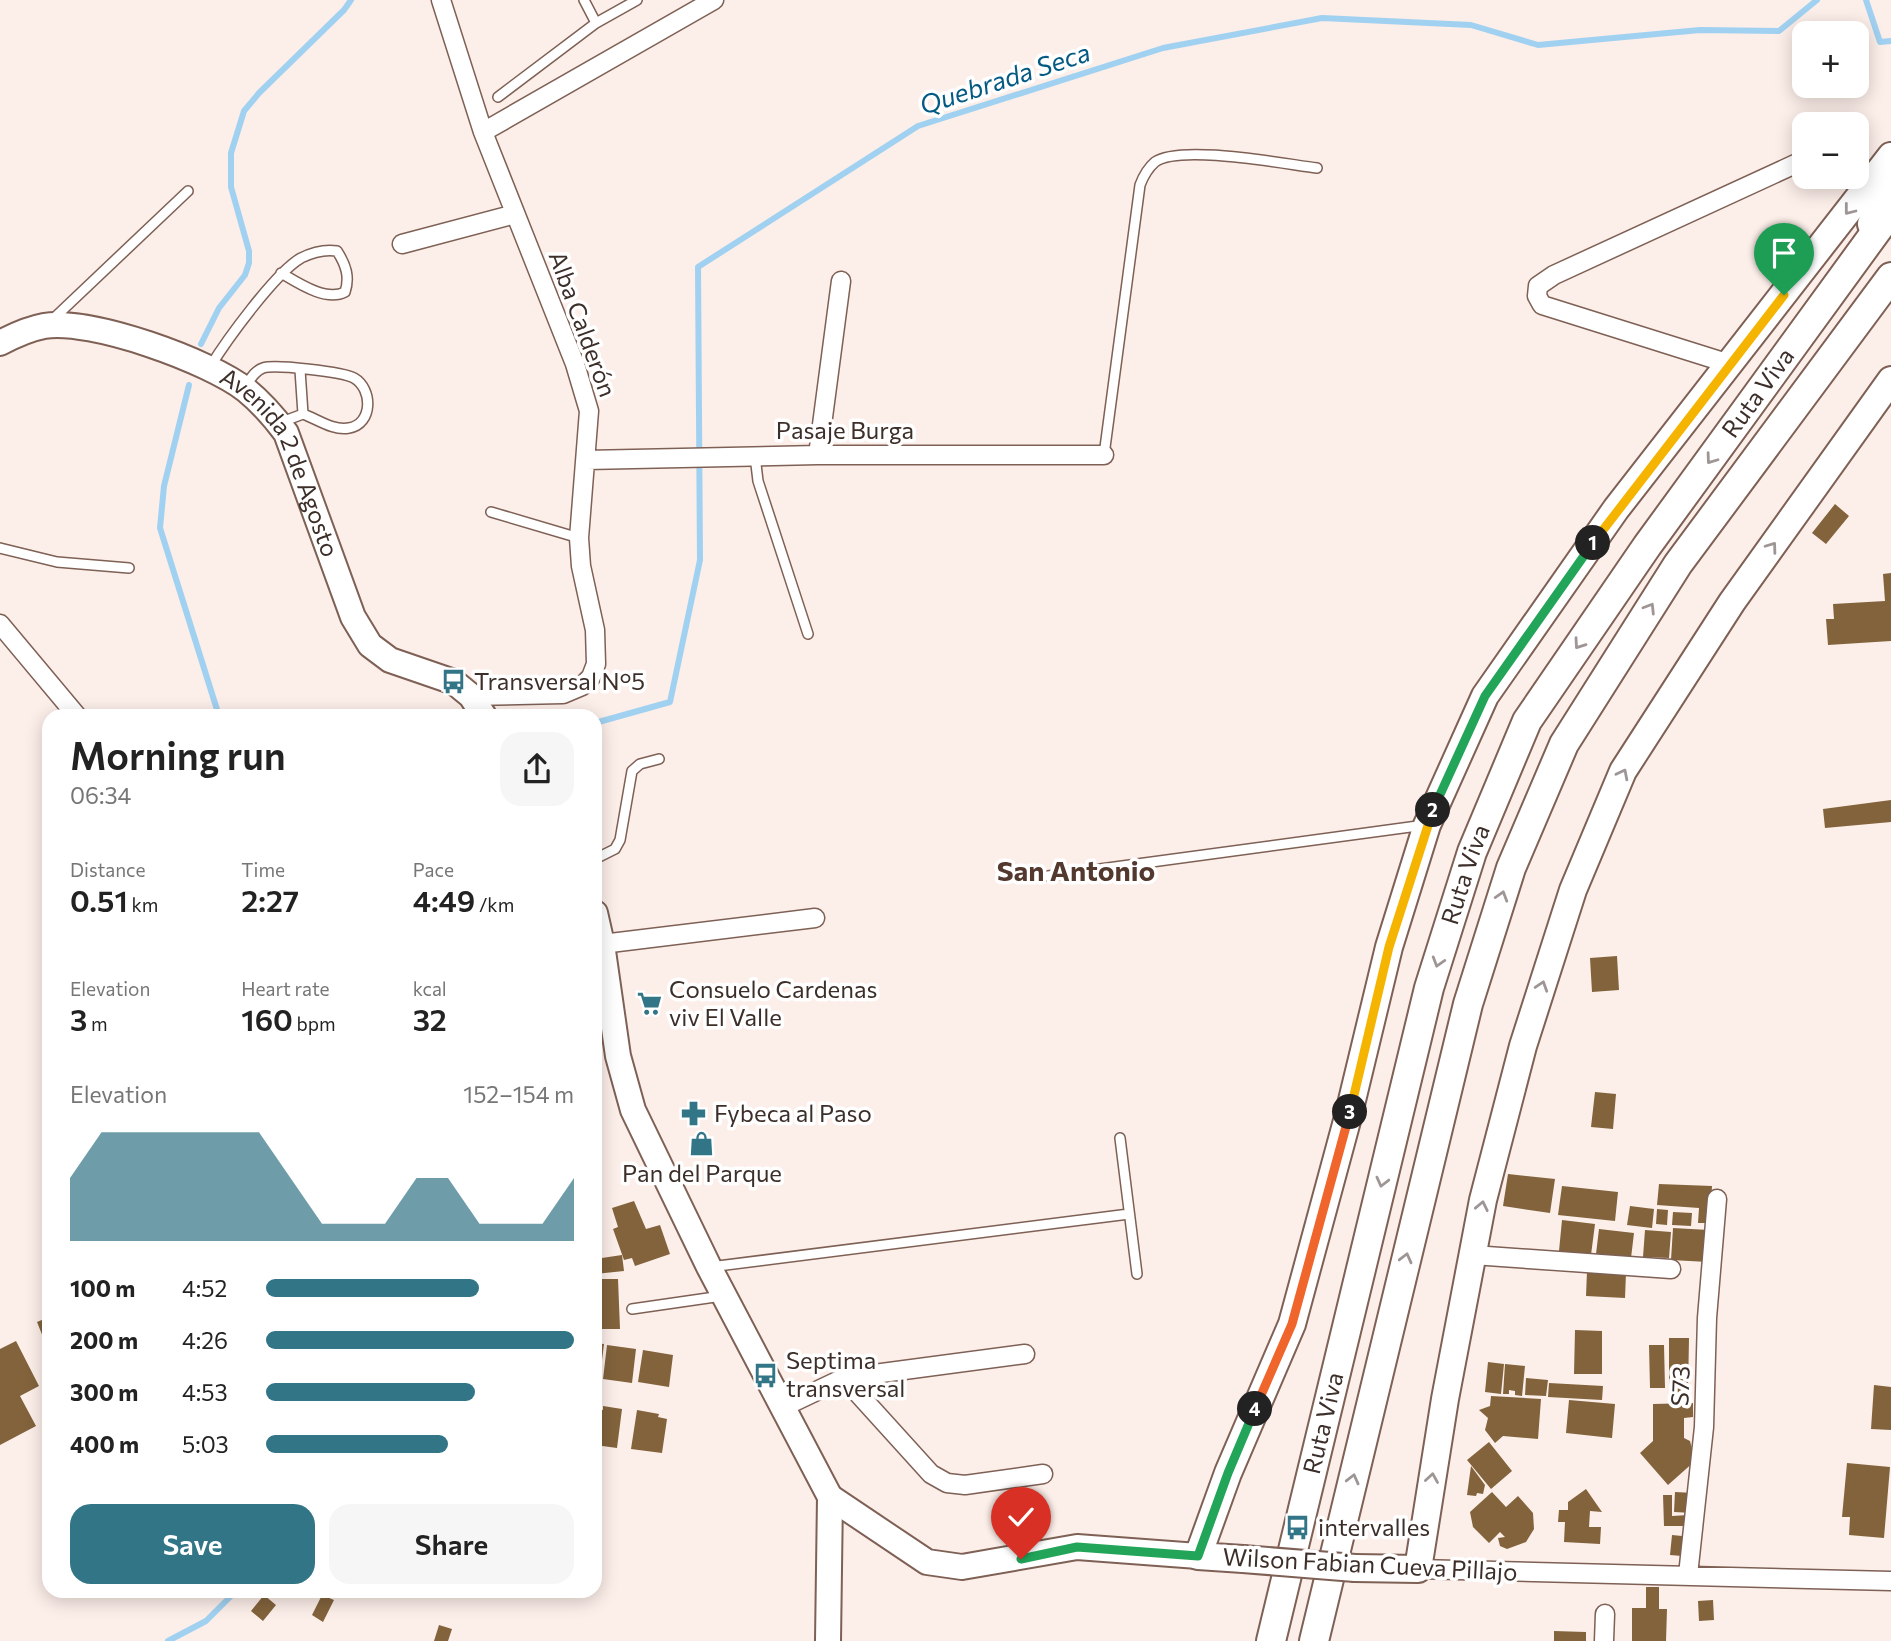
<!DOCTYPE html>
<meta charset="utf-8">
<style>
:root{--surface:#fff;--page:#f6f6f6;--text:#222;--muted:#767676;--accent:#327586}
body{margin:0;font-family:Commissioner,sans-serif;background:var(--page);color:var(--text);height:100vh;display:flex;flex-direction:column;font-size:26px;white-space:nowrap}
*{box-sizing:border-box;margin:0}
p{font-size:23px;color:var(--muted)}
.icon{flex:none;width:38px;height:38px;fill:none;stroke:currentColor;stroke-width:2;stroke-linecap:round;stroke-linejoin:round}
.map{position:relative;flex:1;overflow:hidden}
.sheet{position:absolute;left:42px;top:709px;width:560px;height:889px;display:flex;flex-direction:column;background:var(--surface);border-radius:21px;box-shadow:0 4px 18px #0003}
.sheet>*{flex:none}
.fabs{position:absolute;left:1792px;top:21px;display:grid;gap:14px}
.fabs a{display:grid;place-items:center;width:77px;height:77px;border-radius:14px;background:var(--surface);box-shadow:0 4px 18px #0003;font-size:35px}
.pin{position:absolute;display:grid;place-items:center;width:60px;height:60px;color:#fff;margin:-72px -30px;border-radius:50% 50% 50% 0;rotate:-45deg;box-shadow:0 0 7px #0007}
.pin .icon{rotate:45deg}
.km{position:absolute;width:35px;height:35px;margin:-18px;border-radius:50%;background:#222;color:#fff;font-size:19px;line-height:35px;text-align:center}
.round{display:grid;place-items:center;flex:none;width:74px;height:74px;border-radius:21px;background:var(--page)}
.head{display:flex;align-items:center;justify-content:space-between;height:119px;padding:0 28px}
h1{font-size:38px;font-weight:600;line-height:52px}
.stats{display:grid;grid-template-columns:repeat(3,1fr);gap:10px;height:119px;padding:7px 28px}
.stats div{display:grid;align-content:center}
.stats b{font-size:30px;font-weight:600}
.stats small{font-size:19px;font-weight:400}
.stats p{font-size:19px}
.chart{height:196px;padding:14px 28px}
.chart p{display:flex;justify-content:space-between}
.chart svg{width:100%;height:126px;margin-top:7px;fill:var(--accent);opacity:.7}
.button{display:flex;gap:14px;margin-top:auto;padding:14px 28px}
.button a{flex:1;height:80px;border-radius:21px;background:var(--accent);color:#fff;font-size:28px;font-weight:600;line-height:80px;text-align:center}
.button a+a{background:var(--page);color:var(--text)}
ul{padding:0 28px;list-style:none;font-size:23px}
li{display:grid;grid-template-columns:112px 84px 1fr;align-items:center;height:52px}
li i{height:18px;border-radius:9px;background:var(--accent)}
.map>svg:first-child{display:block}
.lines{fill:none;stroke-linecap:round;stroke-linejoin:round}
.stream{stroke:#a1d1f1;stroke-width:6}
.building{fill:#82633c}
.service-casing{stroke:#7e6055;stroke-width:12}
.minor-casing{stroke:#7e6055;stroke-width:21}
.secondary-casing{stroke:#7e6055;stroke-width:28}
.primary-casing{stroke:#7e6055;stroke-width:30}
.trunk-casing{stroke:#7e6055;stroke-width:32}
.service{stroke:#fff;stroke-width:9}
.minor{stroke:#fff;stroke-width:18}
.secondary{stroke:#fff;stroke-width:24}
.primary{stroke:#fff;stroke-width:26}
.trunk{stroke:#fff;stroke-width:28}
.primary-bridge-casing{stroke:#7e6055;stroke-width:30;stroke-linecap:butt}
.primary-bridge{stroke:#fff;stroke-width:26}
.oneway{stroke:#9e9694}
.split-1-casing{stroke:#fff;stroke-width:14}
.split-2-casing{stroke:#fff;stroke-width:14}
.split-3-casing{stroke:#fff;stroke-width:14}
.split-4-casing{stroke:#fff;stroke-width:14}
.split-5-casing{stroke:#fff;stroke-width:14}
.split-1{stroke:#f5b400;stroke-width:9}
.split-2{stroke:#22a559;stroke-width:9}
.split-3{stroke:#f5b400;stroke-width:9}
.split-4{stroke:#f0652b;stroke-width:9}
.split-5{stroke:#22a559;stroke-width:9}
.labels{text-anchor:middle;stroke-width:7;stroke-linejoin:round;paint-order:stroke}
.street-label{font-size:24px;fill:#3c2e29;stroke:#fff}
.poi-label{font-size:24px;fill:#3c2e29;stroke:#fff;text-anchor:start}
.water-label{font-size:26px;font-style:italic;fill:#045a83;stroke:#fff}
.quarter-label{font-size:28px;font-weight:bold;fill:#53382e;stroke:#fff}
</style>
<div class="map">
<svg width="1891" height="1641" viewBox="0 0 1891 1641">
<rect width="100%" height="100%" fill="#fceee9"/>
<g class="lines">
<!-- stream -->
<path class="stream" d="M1866 0 1880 42 1891 41
M201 344 219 308 245 275 249 263V251L231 187V153L244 111 259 93 344 10 351 0
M189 385 164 486 160 528 219 716
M595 723 670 702 700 560 698 267 918 126 1163 48 1322 18 1471 25 1538 45 1700 30 1779 31 1817 0
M168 1641 206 1621 236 1591"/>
</g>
<!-- building -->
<path class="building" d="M1835 504 1849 516 1826 544 1812 533Z
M1891 573V641L1828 645 1826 619H1834L1833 604 1885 601 1883 574Z
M1891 800V822L1825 828 1823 809Z
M1617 956 1619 990 1592 992 1590 958Z
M1595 1092 1616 1094 1613 1129 1591 1127Z
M1508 1174 1555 1179 1550 1213 1503 1206Z
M1659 1184 1712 1186 1710 1223H1698L1699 1208 1657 1205Z
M1562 1186 1618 1192 1615 1221 1558 1215Z
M634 1201 646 1229 660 1225 670 1254 635 1266 632 1258 624 1260 613 1229 618 1227 612 1208Z
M1630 1206 1654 1209 1652 1228 1627 1225Z
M1657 1209 1668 1210 1667 1225 1656 1224Z
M1673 1212 1692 1213 1691 1226 1672 1225Z
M1562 1220 1595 1224 1591 1255 1559 1251Z
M1673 1228 1709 1230 1708 1262 1671 1260Z
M1599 1229 1634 1233 1631 1258 1596 1254Z
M1645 1230 1671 1232 1669 1258 1643 1257Z
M622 1255 624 1271 595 1274V1259Z
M1587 1271 1626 1273 1625 1298 1586 1296Z
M595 1279H618L620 1329H595Z
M49 1317V1352L37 1322Z
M1575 1330 1602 1331V1374H1574Z
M1669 1338H1689L1688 1393H1669Z
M16 1341 39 1386 20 1396 36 1426 0 1445V1349Z
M595 1343 604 1344 600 1376H595Z
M607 1345 636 1349 632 1383 603 1379Z
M1649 1345H1664L1665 1388H1650Z
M643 1350 673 1355 669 1387 638 1382Z
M1488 1362 1504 1364 1501 1394 1485 1392Z
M1505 1364 1525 1366 1522 1396 1515 1395V1391L1509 1390V1394H1503Z
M1526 1378 1548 1380 1546 1396 1525 1395Z
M1549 1383 1603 1386 1602 1400 1548 1397Z
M1874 1385 1891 1387V1430L1871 1429Z
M1491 1396 1541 1399 1538 1439 1503 1436 1495 1443 1485 1430 1488 1418 1479 1410 1490 1406Z
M1569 1400 1615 1404 1612 1438 1566 1433Z
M1693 1403V1417L1684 1418V1438L1690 1441 1695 1461 1668 1485 1640 1453 1653 1441V1404Z
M603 1406 622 1409 617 1448 595 1445V1409L603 1410Z
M637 1410 659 1414 658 1417 667 1419 662 1453 631 1449Z
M1489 1442 1512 1471 1491 1489 1467 1460Z
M1847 1463 1890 1467 1884 1538 1849 1535 1850 1517H1842Z
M1471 1466 1485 1485 1483 1494 1477 1493 1476 1496 1467 1495Z
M1586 1489 1602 1512 1590 1511 1589 1527H1601L1600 1544 1564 1542 1565 1522H1558L1559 1510H1568V1502Z
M1492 1492 1506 1507 1518 1496 1533 1513 1534 1529 1526 1542 1507 1549 1500 1546 1498 1538 1505 1537 1500 1532 1489 1543 1473 1527 1470 1512Z
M1675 1492 1694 1493 1693 1513 1674 1512Z
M1663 1495H1672V1516L1688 1515V1526H1664Z
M1672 1535 1692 1537 1682 1556 1670 1555Z
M1646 1587H1659V1609H1667L1666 1641H1632V1608H1646Z
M264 1595 276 1605 263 1621 251 1611Z
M322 1595 334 1600 323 1622 312 1615Z
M1713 1600 1714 1620 1699 1621 1698 1601Z
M439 1625 452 1629 448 1641H434Z
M1554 1631 1586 1632V1641H1554Z"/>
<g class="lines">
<defs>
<path id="service" d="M584 0 596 23
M498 97 596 23 637 0
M52 320 188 191
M210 367C226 341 275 273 301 258 313 252 324 249 337 251 346 265 350 277 345 292 326 302 298 283 281 273
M300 370 303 414
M245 387C250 380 254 371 263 368 275 364 343 372 354 378 373 389 373 424 349 428 333 431 317 419 303 414L279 423
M1104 455 1140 185C1143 177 1148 168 1155 162 1180 144 1284 164 1317 168
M755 456 758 481 808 634
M491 512 579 538
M0 548 57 562 129 568
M595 859 615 849 620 840 632 771 640 764 659 759
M1048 876 1425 825
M1120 1138 1137 1274
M710 1267 1129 1214
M632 1309 722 1296"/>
<path id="minor" d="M441 0 483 132 575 364 589 411 579 538 581 566 595 630 596 664 591 677 582 686 563 694 471 696
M483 132 714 0
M402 244 515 214
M1730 364 1542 305 1537 296 1538 286 1554 275 1804 160
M818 455 841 281
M586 460 818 455H1104
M0 624 77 716
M602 944 815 918
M1473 1255 1671 1269
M844 1378 931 1474 947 1483 965 1485 1043 1474
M783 1407 844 1378 1025 1354
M1418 1569 1891 1581
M1688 1575 1704 1427 1707 1318 1717 1199
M1604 1641 1605 1614"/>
<g id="secondary">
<path id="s1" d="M0 343C15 335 28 329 44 326 91 318 209 361 246 390 262 403 274 417 286 433L353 617 370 645 390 660 454 682 471 696 484 716"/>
<path d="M595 913 602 944 618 1056 633 1110 709 1267 830 1497 828 1641"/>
<path d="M830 1497 927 1562 962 1567 1077 1547 1198 1556"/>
</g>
<path id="primary" d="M1243 1559 1198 1556 1228 1473 1292 1324 1348 1117 1389 947 1427 825 1485 696 1616 509 1891 156
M1355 1568 1418 1569 1445 1399 1483 1200 1523 1046 1573 890 1623 771 1732 602 1891 380"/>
<g id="trunk">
<path d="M1872 224 1891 185"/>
<path id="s2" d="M1271 1641 1429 988 1472 852 1527 721 1647 546 1891 211"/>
<path d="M1314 1641 1468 1004 1511 868 1564 744 1678 564 1891 277"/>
</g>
</defs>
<!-- service casing -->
<use href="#service" class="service-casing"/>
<!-- minor casing -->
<use href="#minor" class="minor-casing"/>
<!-- secondary casing -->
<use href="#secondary" class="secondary-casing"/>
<!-- primary casing -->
<use href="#primary" class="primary-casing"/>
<!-- trunk casing -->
<use href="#trunk" class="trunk-casing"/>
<!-- service -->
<use href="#service" class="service"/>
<!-- minor -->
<use href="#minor" class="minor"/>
<!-- secondary -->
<use href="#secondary" class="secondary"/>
<!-- primary -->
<use href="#primary" class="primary"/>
<!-- trunk -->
<use href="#trunk" class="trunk"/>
<defs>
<path id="primary-bridge" d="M1243 1559 1355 1568"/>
</defs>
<!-- primary-bridge casing -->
<use href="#primary-bridge" class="primary-bridge-casing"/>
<!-- primary-bridge -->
<use href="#primary-bridge" class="primary-bridge"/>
</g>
<!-- one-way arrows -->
<defs><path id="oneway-chevron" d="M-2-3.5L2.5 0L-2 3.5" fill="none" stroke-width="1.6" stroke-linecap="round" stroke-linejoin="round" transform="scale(1.75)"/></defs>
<g class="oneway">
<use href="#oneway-chevron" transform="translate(1849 210) rotate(128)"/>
<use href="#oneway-chevron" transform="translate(1711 459) rotate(126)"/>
<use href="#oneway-chevron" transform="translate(1772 547) rotate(-54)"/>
<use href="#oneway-chevron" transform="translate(1650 608) rotate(-58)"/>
<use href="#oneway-chevron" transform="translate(1579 644) rotate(125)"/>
<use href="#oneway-chevron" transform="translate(1623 774) rotate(-63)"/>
<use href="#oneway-chevron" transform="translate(1502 896) rotate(-73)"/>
<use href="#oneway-chevron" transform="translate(1438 962) rotate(107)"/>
<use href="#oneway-chevron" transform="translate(1542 986) rotate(-72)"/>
<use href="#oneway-chevron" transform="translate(1382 1182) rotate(104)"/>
<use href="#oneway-chevron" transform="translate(1482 1206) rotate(-78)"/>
<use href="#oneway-chevron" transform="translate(1406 1258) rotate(-76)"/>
<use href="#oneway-chevron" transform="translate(1432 1478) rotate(-81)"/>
<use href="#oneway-chevron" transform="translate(1353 1479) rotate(-76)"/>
</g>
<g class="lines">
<defs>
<path id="split-1" d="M1593 543 1784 295"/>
<path id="split-2" d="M1433 810 1485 696 1593 543"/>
<path id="split-3" d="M1350 1112 1389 947 1433 810"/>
<path id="split-4" d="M1255 1409 1292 1324 1350 1112"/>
<path id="split-5" d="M1021 1559 1077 1547 1198 1556 1228 1473 1255 1409"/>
</defs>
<!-- split-1 casing -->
<use href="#split-1" class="split-1-casing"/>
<!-- split-2 casing -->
<use href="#split-2" class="split-2-casing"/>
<!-- split-3 casing -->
<use href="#split-3" class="split-3-casing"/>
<!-- split-4 casing -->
<use href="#split-4" class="split-4-casing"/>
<!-- split-5 casing -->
<use href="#split-5" class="split-5-casing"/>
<!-- split-1 -->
<use href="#split-1" class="split-1"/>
<!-- split-2 -->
<use href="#split-2" class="split-2"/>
<!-- split-3 -->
<use href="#split-3" class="split-3"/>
<!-- split-4 -->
<use href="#split-4" class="split-4"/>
<!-- split-5 -->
<use href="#split-5" class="split-5"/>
</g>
<!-- icons -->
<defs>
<symbol id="bus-bare" viewBox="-9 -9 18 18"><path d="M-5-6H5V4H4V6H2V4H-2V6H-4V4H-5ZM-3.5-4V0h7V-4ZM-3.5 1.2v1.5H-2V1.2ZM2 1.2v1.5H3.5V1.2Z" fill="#327586" stroke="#fff" stroke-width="2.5" paint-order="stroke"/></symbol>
<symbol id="supermarket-bare" viewBox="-9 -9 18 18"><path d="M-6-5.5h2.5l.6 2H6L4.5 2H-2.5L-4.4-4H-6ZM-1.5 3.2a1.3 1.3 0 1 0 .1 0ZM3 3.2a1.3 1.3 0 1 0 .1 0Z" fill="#327586" stroke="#fff" stroke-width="2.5" paint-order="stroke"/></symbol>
<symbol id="pharmacy-bare" viewBox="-9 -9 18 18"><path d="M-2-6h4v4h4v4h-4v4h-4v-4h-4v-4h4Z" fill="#327586" stroke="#fff" stroke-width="2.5" paint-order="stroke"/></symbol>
<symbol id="shop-bare" viewBox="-9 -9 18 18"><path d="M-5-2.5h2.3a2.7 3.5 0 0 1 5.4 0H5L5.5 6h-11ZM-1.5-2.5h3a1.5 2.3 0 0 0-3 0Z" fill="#327586" stroke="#fff" stroke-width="2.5" paint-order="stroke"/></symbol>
</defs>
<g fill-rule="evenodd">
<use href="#bus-bare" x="436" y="664" width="35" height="35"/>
<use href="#supermarket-bare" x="632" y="986" width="35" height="35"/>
<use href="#pharmacy-bare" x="676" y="1096" width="35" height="35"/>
<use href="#shop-bare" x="684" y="1126" width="35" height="35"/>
<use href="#bus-bare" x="748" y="1358" width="35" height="35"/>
<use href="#bus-bare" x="1280" y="1510" width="35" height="35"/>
</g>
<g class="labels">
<!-- street labels -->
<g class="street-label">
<text transform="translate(582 324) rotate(70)" y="8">Alba Calderón</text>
<text dy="8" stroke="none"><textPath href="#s2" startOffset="1358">Ruta Viva</textPath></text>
<text x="845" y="439">Pasaje Burga</text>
<text dy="8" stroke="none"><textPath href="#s1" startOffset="343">Avenida 2 de Agosto</textPath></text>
<text dy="8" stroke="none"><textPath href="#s2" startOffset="791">Ruta Viva</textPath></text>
<text transform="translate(1681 1386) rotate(-88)" y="8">S73</text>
<text dy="8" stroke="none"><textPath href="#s2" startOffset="224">Ruta Viva</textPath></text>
<text transform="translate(1370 1565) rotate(3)" y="8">Wilson Fabian Cueva Pillajo</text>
</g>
<!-- poi labels -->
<g class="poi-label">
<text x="474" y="690">Transversal N°5</text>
<text x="669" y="998">Consuelo Cardenas<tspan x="669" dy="28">viv El Valle</tspan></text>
<text x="714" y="1122">Fybeca al Paso</text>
<text x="702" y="1182" text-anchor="middle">Pan del Parque</text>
<text x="786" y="1369">Septima<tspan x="786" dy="28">transversal</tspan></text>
<text x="1318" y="1536">intervalles</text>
</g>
<!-- water labels -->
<g class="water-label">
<text transform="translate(1005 79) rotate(-18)" y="9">Quebrada Seca</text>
</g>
<!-- quarter labels -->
<g class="quarter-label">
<text x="1076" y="881">San Antonio</text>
</g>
</g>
</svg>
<div class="fabs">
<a>+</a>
<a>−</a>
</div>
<div class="pin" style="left:1784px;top:295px;background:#1e9e55"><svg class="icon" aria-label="arrive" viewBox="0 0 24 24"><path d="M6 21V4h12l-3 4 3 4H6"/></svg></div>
<div class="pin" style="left:1021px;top:1559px;background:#d93025"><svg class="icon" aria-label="check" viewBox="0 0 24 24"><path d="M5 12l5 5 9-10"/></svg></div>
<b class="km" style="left:1593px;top:543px">1</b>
<b class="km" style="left:1433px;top:810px">2</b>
<b class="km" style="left:1350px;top:1112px">3</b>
<b class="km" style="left:1255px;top:1409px">4</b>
<section class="sheet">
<div class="head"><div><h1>Morning run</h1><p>06:34</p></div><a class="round"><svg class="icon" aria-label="share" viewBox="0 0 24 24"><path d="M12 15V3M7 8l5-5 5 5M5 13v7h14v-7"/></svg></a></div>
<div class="stats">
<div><p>Distance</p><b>0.51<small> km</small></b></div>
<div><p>Time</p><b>2:27</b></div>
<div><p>Pace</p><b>4:49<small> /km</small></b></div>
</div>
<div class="stats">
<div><p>Elevation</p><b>3<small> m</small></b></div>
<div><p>Heart rate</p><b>160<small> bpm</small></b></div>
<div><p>kcal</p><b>32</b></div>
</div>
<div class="chart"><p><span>Elevation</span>152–154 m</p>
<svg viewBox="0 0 160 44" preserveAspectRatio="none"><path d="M0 44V22L10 6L20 6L30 6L40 6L50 6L60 6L70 22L80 38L90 38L100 38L110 22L120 22L130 38L140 38L150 38L160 22V44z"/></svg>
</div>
<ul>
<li><b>100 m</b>4:52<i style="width:69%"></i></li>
<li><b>200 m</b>4:26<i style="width:100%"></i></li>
<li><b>300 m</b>4:53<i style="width:68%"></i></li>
<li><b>400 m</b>5:03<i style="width:59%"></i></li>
</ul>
<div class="button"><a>Save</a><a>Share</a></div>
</section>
</div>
